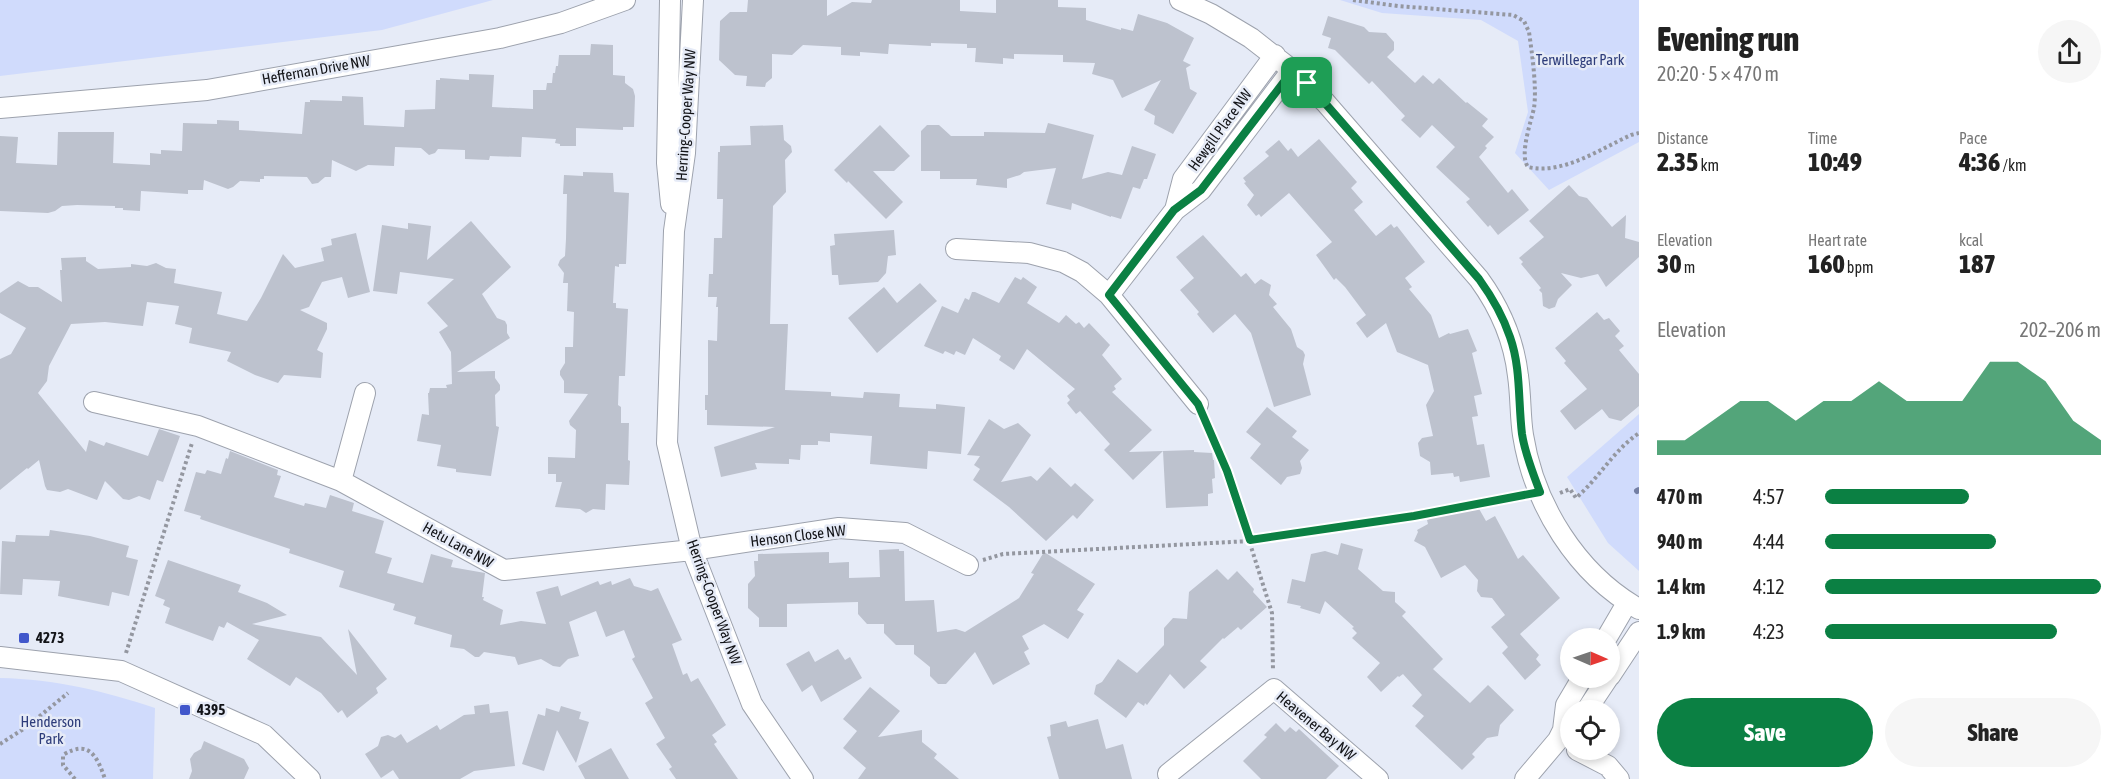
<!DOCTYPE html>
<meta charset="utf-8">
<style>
:root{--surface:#fff;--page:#f6f6f6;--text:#222;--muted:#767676;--accent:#0b8043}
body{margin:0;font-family:"Asap Condensed",sans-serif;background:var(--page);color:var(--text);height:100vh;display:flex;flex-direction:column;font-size:22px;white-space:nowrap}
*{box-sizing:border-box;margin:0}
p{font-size:20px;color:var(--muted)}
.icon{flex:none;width:33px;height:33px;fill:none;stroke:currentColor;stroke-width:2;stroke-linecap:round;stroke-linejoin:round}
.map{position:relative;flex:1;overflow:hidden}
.details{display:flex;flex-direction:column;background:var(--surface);width:480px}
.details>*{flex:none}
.needle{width:39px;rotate:92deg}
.controls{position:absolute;left:1560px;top:628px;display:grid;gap:12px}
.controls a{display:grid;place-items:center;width:60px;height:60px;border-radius:50%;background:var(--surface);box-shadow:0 3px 9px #0003;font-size:30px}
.pin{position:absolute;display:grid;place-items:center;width:51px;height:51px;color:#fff;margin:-26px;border-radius:12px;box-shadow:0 3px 9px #0006}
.round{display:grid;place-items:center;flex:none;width:63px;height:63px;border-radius:32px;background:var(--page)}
.overview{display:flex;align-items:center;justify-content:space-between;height:102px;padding:0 18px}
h1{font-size:33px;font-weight:800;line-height:45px}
.stats{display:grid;grid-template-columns:repeat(3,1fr);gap:9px;height:102px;padding:6px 18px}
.stats div{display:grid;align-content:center}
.stats b{font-size:26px;font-weight:800}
.stats small{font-size:16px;font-weight:400}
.stats p{font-size:16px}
.chart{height:168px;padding:12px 18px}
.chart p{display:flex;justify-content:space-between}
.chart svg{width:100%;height:108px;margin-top:6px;fill:var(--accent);opacity:.7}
.cta{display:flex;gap:12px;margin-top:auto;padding:12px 18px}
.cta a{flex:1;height:69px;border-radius:36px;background:var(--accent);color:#fff;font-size:24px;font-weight:800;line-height:69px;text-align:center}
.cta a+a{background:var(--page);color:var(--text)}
ul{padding:0 18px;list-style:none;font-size:20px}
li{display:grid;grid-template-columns:96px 72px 1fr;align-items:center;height:45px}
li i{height:15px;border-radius:8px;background:var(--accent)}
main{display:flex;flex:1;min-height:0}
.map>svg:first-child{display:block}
.green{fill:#d0dbfc}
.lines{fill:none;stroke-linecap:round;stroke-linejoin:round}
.stream{stroke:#737fa4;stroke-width:6}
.building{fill:#bdc2ce}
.minor-casing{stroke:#9da2ad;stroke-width:22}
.path{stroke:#9497a0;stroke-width:4;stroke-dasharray:3 3;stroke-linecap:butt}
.minor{stroke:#fff;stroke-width:20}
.route-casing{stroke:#fff;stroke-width:12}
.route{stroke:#0b8043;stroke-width:8}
.poi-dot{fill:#4157cb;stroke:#e6ebf7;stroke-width:2}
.labels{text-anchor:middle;stroke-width:5;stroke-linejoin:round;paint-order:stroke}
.park-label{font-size:15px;fill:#2d3c7a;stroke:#e6ebf7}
.street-label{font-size:15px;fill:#131418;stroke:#e6ebf7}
.poi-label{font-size:15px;font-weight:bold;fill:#131418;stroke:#e6ebf7;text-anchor:start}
</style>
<main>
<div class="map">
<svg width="1639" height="779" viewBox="0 0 1639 779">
<rect width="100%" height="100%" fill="#e6ebf7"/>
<!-- green -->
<path class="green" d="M0 0H493L382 30 0 76Z
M1340 0H1639V142L1549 190 1515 153 1528 112 1518 41 1481 20 1382 13Z
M1639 414V571L1608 543 1567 477Z
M0 678C56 679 103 691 155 708L153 779H0Z"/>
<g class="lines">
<!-- stream -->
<path class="stream" d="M1637 491 1639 490"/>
</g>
<!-- building -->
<path class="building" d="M748 0H827V16L852 2 871 3 872 0H960V11L996 13V0H1058V7L1086 8V20L1121 30V28L1133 31 1138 14 1167 23 1194 38 1183 61 1191 65 1186 68 1190 89 1197 93 1173 134 1154 124 1155 116 1144 110 1161 80 1122 98 1113 80 1092 74 1095 63 1063 62V55L1014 54V59L1003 58V64L975 62 976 48H967V44L931 43V46L889 44 888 54 860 52V56L841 55V47L803 45 792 55 772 54V78L766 83 765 87 746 86 747 76 735 75 719 60 720 21 730 12H747Z
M1328 16 1364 27 1369 32 1386 33 1394 42V50L1387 57 1415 83 1423 75 1433 84 1439 78 1466 103 1467 102 1488 119 1482 126 1494 137 1485 146 1487 148 1479 157 1508 193 1512 189 1529 210 1498 235 1490 225 1488 227 1466 202 1470 199 1436 167 1455 147 1432 125 1420 138 1401 120 1405 116 1372 81 1369 84 1335 50 1328 48 1331 38 1322 35Z
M591 44 613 45V75L625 76V83L633 89 635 96 634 127H623V130L576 128V146H560V144L555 143 556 139 522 137 521 157 490 156 489 160 465 159V150L438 149 435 153 429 155 421 148 395 147 394 166 368 165 356 171 332 160 331 177H325L318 183 312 184 307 177 264 176V179H260V182L240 181 233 187 228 189 204 180 203 190H188V194L141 191 140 211 123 210V208H115V206L77 205 62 206 55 211 48 213 0 211V136L18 137 16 163 57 165 58 132H114L113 163 150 165V153L161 154V150L182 151 183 123 217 124V120L239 121V130L302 134 305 102H310V100L342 101V96L363 97 364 125 404 127 405 110 435 109 436 80H440V78L469 80V74L494 75 492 107 533 109V90H546L547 83H552L553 73H555L556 66H558L559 55H590Z
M1048 123 1094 135 1082 179 1108 172 1122 175 1132 146 1156 154 1147 179H1144L1140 189 1133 187 1121 219 1111 216V217L1072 203 1071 210 1046 204 1056 168 1024 172 1020 175 1007 179V188L976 185 977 179H940V171H921V131L927 125H939L951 136H984V132L1045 133Z
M783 125 784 140 791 146 792 152 785 160 786 192 773 206 770 324H788L785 390 831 392V396L863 398 864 392 900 394 899 407 936 409V404L965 407 961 454 928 451 927 469 870 464 872 436 830 433V442L818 441V445H801L800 460 789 459V464L755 463 757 469 721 477 714 447 775 427 707 425V410H705V395H708V340L717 341 718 307H716L717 297H708L709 274H713L714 238H722L723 199H717L718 152H720V146L751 145 750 126Z
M880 125 910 156 894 171H873L903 202 886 219 848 181 847 183 834 170Z
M1319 139 1357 182 1351 188 1363 202 1354 210 1376 236 1391 224 1394 228 1397 226 1425 262 1405 278 1412 287 1409 289 1431 315 1439 338 1449 333 1450 334 1468 329 1477 351 1472 353 1482 394 1474 396 1478 416 1472 417 1477 445 1484 444 1490 477 1460 482 1459 476 1454 477 1453 473 1431 475 1430 462 1420 456 1418 443 1422 438 1433 436 1426 405 1434 391 1428 365 1397 352 1386 323 1367 338 1356 323 1366 315 1345 287 1336 278 1334 280 1316 255 1332 242 1289 193 1261 217 1259 214 1256 216 1247 205 1254 195 1244 183 1246 182 1243 178 1269 156 1265 152 1279 140 1288 151 1291 148 1298 157Z
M583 172 613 173 614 192 629 193 626 264H619V267L615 266 613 303H616V308L628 309 625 376H619L618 405 621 407V423H629L628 460 630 461 629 485 606 484 605 510 593 509 586 513 580 509 555 507 562 482H556V474H548V457L575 458 576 430 570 425 569 421 588 394 564 393V381L560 375V371L565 363V347H573L574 312 567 311 568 283H563L564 273 558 265 560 260 565 256 566 239 567 194H563L564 175 583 176Z
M1569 185 1579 196 1587 198 1612 227 1626 215 1625 238 1639 242V257L1606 287 1598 274 1581 278 1561 273 1572 285 1558 299 1555 307 1549 309 1543 306 1542 293 1539 290 1541 288 1521 264 1523 262 1519 258 1544 237 1529 221Z
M471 221 511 267 482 294 497 318 505 321 507 325V333L510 338 457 372 495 371V378L500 385V390L495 395 496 426 499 427 491 476 456 472V469L437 466 441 445 417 441 422 414 429 415 428 393H429L430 388H447L446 385 452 384 451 352 439 332 448 326 427 303 454 279 400 272 397 294 373 291 382 225 408 229V223L431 226 427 260Z
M894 230 896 255 888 256 886 273 878 282 839 285 838 275H832L830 246 835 245 834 234Z
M356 233 370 292 348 298 342 277 322 282 309 307 300 310 327 323V329L317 350 323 353 321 378 284 375 278 383 255 375 227 361 231 352 189 343 192 328 175 324 179 306 147 302 143 326 105 322 71 324 49 366 47 381 38 393 86 452 89 440 104 446 106 442 148 456 159 429 180 436 163 482 157 480 150 500 139 496 129 500 123 499 105 481 97 500 68 489 60 492 47 490 45 486 39 460 28 469 27 468 0 490V359L11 354 26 328 0 313V293L18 281 29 287H38L62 302 60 270H62L61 258 86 257V261L98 269 131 267V264L147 266 156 263 166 268 176 269 174 283 222 292 217 314 247 321 261 298 283 254 295 268 324 261 321 248 332 245 331 239Z
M1203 235 1241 277 1246 273 1255 284 1261 279 1271 285 1269 295 1277 304 1273 307 1291 329 1297 347 1303 351 1305 355 1303 364 1311 395 1274 407 1251 333 1235 314 1213 333 1201 319 1197 314 1199 312 1180 290 1194 278 1176 257Z
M1015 277 1021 280 1023 277 1037 287 1027 303 1059 323 1066 315 1076 324 1079 322 1084 328 1089 323 1110 345 1102 355 1122 379 1114 386 1116 389 1112 392 1152 430 1129 452 1163 451 1133 480 1104 450 1110 444 1080 411 1076 414 1067 403 1070 400 1067 396 1075 389 1027 349 1014 370 999 360 1001 356 973 338 965 355 956 351 954 355 945 351 943 354 924 346 942 306 958 313 965 298 969 300 972 292H975L999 303Z
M920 283 937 301 877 353 848 318 884 287 897 303Z
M1597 312 1604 320 1609 318 1620 331 1615 336 1624 346 1619 350 1639 374V406L1621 421 1609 418 1602 409 1575 430 1560 411 1587 389 1564 363 1566 361 1555 348Z
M1267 407 1297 431 1292 437 1309 450 1300 461 1302 468 1300 474 1287 477 1281 485 1250 458 1261 444 1246 432Z
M989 419 1004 429 1018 423 1031 435 1001 482 1031 476 1037 481 1050 467 1071 487 1075 483 1094 500 1077 519 1073 515 1046 541 1009 507 973 480 980 469 974 465 980 456 967 455Z
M1194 450V452L1212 453 1213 460H1214L1215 478 1212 479 1213 493 1208 494V506L1166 508 1163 451Z
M230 451 278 470 277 475 281 476 274 497 304 506 305 503 326 508 330 495 354 503 352 511 384 521 375 553 392 558 387 573 423 583 431 554 453 560 451 567 485 573 482 597H484L483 600 503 610 500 625 521 621 546 624 536 592 558 586 561 596 598 581 600 585 611 581 612 585 630 578 634 586 651 591 658 588 682 640 672 644 683 675 687 673 691 682 698 678 726 725 712 735 717 742 714 744 738 779H676L669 769 672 767 656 744 665 738 645 703 653 698 632 659 635 657 624 630 606 637 596 611 569 622 579 656 568 659 560 667 553 666 541 659 518 665 515 657 484 652 479 657H475L464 649 450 647 452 635 414 624 416 617 393 610 395 604 339 587 344 571 289 553 290 549 200 519 201 516 184 511 196 472 205 474 207 470 221 474 226 458 228 459Z
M1467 500 1478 507 1486 521 1495 516 1518 559 1523 555 1560 598 1520 634 1539 655 1536 659 1541 665 1525 680 1502 653 1508 647 1491 627 1505 615 1492 598 1481 597 1477 591 1478 580 1465 565 1441 578 1425 547 1414 541 1418 532 1417 530 1428 524 1427 520Z
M50 530 90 536 129 546 126 557 138 560 129 596 112 592 109 606 58 596 60 581 23 579 22 595 0 594 2 541 15 542 16 535 49 536Z
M1341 543 1363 549 1358 569 1383 591 1395 592V602L1406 612 1402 616 1443 659 1433 669 1470 703 1488 685 1514 710 1500 725 1498 736 1487 738 1472 754 1475 757 1462 770 1415 726 1424 716 1412 706 1422 695 1403 674 1399 677 1398 676 1381 692 1367 677 1380 663 1352 638 1357 633 1352 628 1354 627 1325 601 1320 614 1300 608 1301 606 1287 603 1292 579 1305 582 1311 554 1325 551 1338 555Z
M899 549V551H904L905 601 934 600 937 632 956 629 965 632 1019 598 1034 574 1031 573 1044 552 1095 584 1077 610 1084 614 1068 639 1044 624 1022 636 1029 649 1024 652 1030 664 993 685 975 652 946 684H938L930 676V667L914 654V645H896L884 633V624H867L858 614V602L787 604V627H759V618L748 608V584L755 576 754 561H758V554L829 552V563L849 562V578L880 577 879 550Z
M168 560 241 585 238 592 267 603 287 615 252 624 321 637 357 675 348 629 387 679 376 688 378 693 347 718 342 710 338 713 321 693 296 677 290 686 247 659 259 640 227 622 224 628 219 626 213 641 165 623 170 608 163 605 165 600 155 596Z
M1217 569 1228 580 1237 571 1254 589 1253 592 1267 607 1241 630 1238 627 1224 639 1223 638 1200 661 1207 667 1184 689 1170 674 1147 705 1145 703 1144 706 1138 702 1126 718 1094 694 1096 685 1102 682 1118 659 1137 673 1164 645V628L1173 618 1187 619 1189 592Z
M838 649 845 660 850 657 862 678 821 702 812 685 802 692 786 664 809 651 815 662Z
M870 687 900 711 878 737 922 730V742L937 754 934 758 959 779H858L866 768 843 748 857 731 843 719Z
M489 704 490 713 508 711 515 766 474 771 460 779H399L393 770 381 778 365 754 378 746 381 737 388 735 395 738 401 734 407 743 437 725 440 730 464 715 475 714 474 706Z
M561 706 581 712 579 719 589 722 576 763 557 730 544 771 522 764 538 714 545 716 546 708 559 712Z
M1098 719 1106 749 1123 744 1132 779H1059L1047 737 1051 736 1050 725 1066 721 1068 727Z
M1276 723 1285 732 1290 727 1296 732 1299 729 1339 766 1326 779H1261L1243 761 1267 737 1264 735Z
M204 741 244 759 249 768 244 779H189L192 771 190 759 194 753 201 749Z
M611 748 629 779H585L578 766Z"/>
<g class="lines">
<defs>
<path id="minor" d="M670 0 667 163 671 204
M693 0 685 153 674 231 667 443 692 550 752 704 803 779
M1180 0 1211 14 1251 38 1292 70 1325 102 1479 279C1500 308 1514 340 1518 376 1521 396 1520 416 1523 435 1534 505 1577 574 1639 609
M0 108 207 90 500 38 561 23 625 0
M1175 210 1183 179 1275 55
M956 249 1029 253 1063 262 1082 272 1109 295 1198 404
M1109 295 1175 210 1201 190 1292 70
M94 402 198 426 341 481 504 570 692 550 839 528 905 533 968 565
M341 481 365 393
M1606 639 1627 603
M0 657 121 671 264 735 310 779
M1610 676 1639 632
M1586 711 1608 678
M1577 750 1608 766 1619 779
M1168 774 1274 689 1378 779
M1525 779 1558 740 1563 730 1566 705 1582 678"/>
</defs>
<!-- minor casing -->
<use href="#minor" class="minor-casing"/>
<!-- path -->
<path class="path" d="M1353 0 1398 6 1513 15 1524 21 1529 32C1532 53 1537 88 1534 108 1531 122 1519 155 1528 167 1563 175 1600 149 1631 135L1639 133
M1204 419 1227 471 1272 613 1273 670
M1560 493 1570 489 1576 498C1600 477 1613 451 1639 433
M983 560 1003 554 1250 541 1414 516 1523 495
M126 653 192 443
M0 744 25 728 68 693
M75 779 63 765V755C89 739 97 756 105 779"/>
<!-- minor -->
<use href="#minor" class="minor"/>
</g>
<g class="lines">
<defs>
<path id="route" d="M1293 70 1324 102 1479 279C1492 297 1503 316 1510 337 1521 368 1518 401 1522 434 1525 454 1533 473 1540 492L1414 516 1250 540 1227 471 1198 404 1109 295 1174 210 1201 190Z"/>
</defs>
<!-- route casing -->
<use href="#route" class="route-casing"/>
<!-- route -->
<use href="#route" class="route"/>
</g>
<!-- markers -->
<g class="poi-dot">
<rect x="18" y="632" width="12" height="12" rx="3"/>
<rect x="179" y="704" width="12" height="12" rx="3"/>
</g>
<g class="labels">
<!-- park labels -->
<g class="park-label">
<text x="1580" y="65">Terwillegar Park</text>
<text x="51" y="727">Henderson<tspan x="51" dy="17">Park</tspan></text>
</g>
<!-- street labels -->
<g class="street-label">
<text transform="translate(316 70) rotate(-10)" y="5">Heffernan Drive NW</text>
<text transform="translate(686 115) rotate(-86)" y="5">Herring-Cooper Way NW</text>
<text transform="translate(1220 130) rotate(-54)" y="5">Hewgill Place NW</text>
<text transform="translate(798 536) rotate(-7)" y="5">Henson Close NW</text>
<text transform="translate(458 545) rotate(29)" y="5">Hetu Lane NW</text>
<text transform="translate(714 602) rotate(70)" y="5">Herring-Cooper Way NW</text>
<text transform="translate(1316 726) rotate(40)" y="5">Heavener Bay NW</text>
</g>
<!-- poi labels -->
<g class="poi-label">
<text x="36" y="643">4273</text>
<text x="197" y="715">4395</text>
</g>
</g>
</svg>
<div class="controls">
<a><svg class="needle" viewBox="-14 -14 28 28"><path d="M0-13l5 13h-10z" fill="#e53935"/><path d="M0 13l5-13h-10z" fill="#767676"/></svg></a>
<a><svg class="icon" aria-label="locate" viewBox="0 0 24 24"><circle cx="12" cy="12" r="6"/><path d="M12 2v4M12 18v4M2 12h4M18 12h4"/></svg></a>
</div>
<div class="pin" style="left:1307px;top:83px;background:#1e9e55"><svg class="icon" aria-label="arrive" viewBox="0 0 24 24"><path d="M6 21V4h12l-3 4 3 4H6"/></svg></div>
</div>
<section class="details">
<div class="overview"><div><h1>Evening run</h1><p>20:20 · 5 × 470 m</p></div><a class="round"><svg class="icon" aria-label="share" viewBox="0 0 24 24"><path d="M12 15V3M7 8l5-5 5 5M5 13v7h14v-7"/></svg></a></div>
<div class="stats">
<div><p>Distance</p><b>2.35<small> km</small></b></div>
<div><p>Time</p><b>10:49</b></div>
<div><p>Pace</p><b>4:36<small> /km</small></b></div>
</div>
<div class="stats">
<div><p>Elevation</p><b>30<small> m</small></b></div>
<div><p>Heart rate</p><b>160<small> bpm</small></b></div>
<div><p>kcal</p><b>187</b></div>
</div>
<div class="chart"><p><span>Elevation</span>202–206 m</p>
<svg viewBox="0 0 160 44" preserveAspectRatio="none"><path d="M0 44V38L10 38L20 30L30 22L40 22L50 30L60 22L70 22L80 14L90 22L100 22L110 22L120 6L130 6L140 14L150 30L160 38V44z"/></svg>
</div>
<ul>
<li><b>470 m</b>4:57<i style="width:52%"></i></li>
<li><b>940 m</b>4:44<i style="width:62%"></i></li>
<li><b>1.4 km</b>4:12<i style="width:100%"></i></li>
<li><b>1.9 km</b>4:23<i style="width:84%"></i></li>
</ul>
<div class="cta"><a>Save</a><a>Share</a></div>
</section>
</main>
